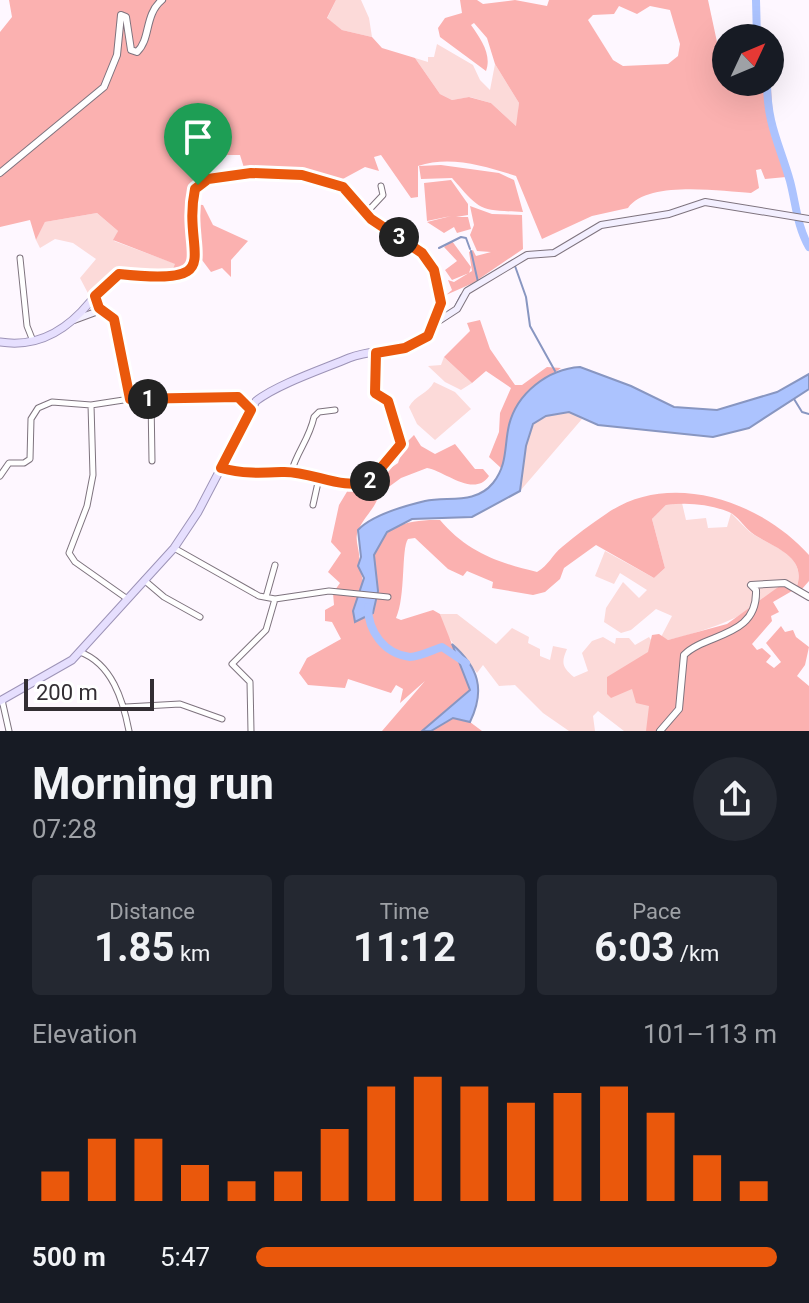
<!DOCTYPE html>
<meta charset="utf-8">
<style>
:root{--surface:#171b24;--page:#242831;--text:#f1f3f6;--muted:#9ea1a6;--accent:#ea580c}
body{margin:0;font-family:Roboto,sans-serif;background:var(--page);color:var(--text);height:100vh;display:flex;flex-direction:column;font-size:30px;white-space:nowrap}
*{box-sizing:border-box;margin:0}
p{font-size:26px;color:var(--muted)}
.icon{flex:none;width:44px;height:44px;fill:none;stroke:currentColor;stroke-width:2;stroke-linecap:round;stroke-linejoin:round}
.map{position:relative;height:731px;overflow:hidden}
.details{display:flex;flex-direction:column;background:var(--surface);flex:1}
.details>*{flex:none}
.needle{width:52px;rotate:46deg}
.fabs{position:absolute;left:712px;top:24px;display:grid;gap:16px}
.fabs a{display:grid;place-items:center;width:72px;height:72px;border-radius:50%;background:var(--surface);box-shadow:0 8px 32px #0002;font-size:40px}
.scale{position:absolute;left:24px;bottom:20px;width:130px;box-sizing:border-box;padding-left:8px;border:4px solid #332e33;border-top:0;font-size:22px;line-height:28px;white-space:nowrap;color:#332e33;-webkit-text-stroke:6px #fff;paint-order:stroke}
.pin{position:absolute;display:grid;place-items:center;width:68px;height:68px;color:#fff;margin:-82px -34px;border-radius:50% 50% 50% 0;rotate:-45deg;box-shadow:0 0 8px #0007}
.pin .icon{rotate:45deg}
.km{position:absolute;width:40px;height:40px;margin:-20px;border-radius:50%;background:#222;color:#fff;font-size:22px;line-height:40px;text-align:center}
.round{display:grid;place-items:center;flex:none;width:84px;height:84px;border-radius:42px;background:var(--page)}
.head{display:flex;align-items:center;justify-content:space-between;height:136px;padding:0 32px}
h1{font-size:44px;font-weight:700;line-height:60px}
.metrics{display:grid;grid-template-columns:repeat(3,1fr);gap:12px;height:136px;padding:8px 32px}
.metrics div{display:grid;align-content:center;border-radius:8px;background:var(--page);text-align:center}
.metrics b{font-size:40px;font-weight:700}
.metrics small{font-size:22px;font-weight:400}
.metrics p{font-size:22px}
.chart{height:224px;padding:16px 32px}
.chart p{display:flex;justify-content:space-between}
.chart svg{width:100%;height:144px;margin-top:8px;stroke:var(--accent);stroke-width:6}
ul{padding:0 32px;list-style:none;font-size:26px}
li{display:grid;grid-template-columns:128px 96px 1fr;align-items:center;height:60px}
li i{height:20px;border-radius:10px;background:var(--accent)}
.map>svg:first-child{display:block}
.green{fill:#fcdad9}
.forest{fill:#fbb1b0;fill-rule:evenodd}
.water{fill:#acc3fe;stroke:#8896c1;stroke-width:2}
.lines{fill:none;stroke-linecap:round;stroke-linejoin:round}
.stream{stroke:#8896c1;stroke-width:2}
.river{stroke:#acc3fe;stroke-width:8}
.minor-casing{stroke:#7e737e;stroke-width:7}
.tertiary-casing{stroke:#7e737e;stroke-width:8}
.secondary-casing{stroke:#7e737e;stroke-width:8}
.primary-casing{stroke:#9d93b7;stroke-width:9}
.minor{stroke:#fff;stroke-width:5}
.tertiary{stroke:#fff;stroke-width:6}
.secondary{stroke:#f3efff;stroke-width:6}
.primary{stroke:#e6dffe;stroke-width:7}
.route-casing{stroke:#fff;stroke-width:16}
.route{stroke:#ea580c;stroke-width:10}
</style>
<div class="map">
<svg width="809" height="731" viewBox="0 0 809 731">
<rect width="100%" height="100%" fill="#fef7ff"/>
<!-- green -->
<path class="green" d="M336 0H361L369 18 372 37 342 30 327 19Z
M437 44 473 65 480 80 490 90 495 64 519 103 517 127 491 103 470 97 452 100 440 94 415 58 428 62V57H434Z
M97 213 118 231 114 241 176 264 171 274 118 270 100 284 91 299 80 278 96 259 73 243 55 239 40 248 36 240 45 222Z
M444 357 472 383 461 390 445 382 428 366 441 365Z
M434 382 455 392 471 409 435 440 417 424 409 407C415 395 428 394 434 382Z
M569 412 582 419 520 491C520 473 523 433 537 421 546 414 558 414 569 412Z
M682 503 686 520 706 518 708 528 727 527 731 513C737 519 743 526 750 532 769 546 807 554 797 586L782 581C764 613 702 632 668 640L661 637 672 616 656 609 631 630 621 633 604 622 606 608 623 582 639 598 647 590 620 573 614 584 595 576 605 551 654 578 665 568 652 519 666 505Z
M440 614H457L496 644 512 628 529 637 528 643 540 649V656L550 660 553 646 567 649C561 663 562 667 574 677L588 671 582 653 592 641 603 637 615 644 616 638H629L635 645 649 637 658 650 660 712 647 731H624L598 711 593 716 595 731H569L543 713 515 685 499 686 483 665 477 673 445 633Z"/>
<!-- forest -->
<path class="forest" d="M9 0H336L327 18 342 30 372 37 382 48 415 58 440 94 452 100 469 97 491 103 516 126 519 103 495 64 487 38 474 23 471 25C481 39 492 55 486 71L440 37 438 28 445 18 462 13 460 0H477L483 4 515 0 547 6 549 0H708L720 56 726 57V82H765L764 88 771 89 774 132 771 134 786 177 765 179 761 169 756 170 759 188 751 193C721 191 647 180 628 208L592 216 542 239 516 176C485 166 450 155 418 166V197L411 198 381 155 374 157 379 171 365 167 341 180 289 167 245 171 240 155H227L226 145 210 146 207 163 210 171 194 186 192 204 203 205 213 225 248 241 231 260V277L222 268 211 272 199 256 186 267 171 274 175 264 113 240 118 231 97 213 45 222 36 240 30 220 0 227V32L12 17ZM619 6 637 14 650 6 670 10 680 44 678 56 668 64 623 66 613 60 588 20 593 15 614 14Z
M441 165 499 173 514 180 523 212C478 210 481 211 452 178L421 179 419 166Z
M451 180 468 204V215L456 217H468L471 229 457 233 454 227 444 233 427 222 451 216 427 221 424 183Z
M470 206 492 214 522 215 523 249 473 283 446 295 452 290 448 280 454 282 472 271 469 252 473 250 476 256 491 252 477 251 470 235 474 225Z
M452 241 471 267 469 273 452 280 445 270 457 261 444 247Z
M480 320 490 349 515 385H522L547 367 561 368C538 383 520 406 510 431 505 443 507 456 501 468L489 457 499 432 500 413 511 388 486 371 472 383 444 357 470 331 467 323Z
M414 435 421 446 435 454 455 444 475 469H483L489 476C474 498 445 471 427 468L401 478 379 494C376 509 361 519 357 534 355 544 362 554 358 566 365 580 365 591 355 603L375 602C379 588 374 578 373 564 372 525 412 519 440 520 466 551 498 563 537 572 549 565 552 555 562 547 576 535 591 524 606 514 669 469 761 501 809 555V581L802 589 797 586C807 555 771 547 752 533 744 527 738 516 729 512 709 504 687 502 666 505L652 519 665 568 654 578 596 545 564 568 560 579 545 592 533 595 492 588 493 582 467 571 463 576 448 569 415 538 408 539C401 549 406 596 396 618L401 620 433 610 440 614 470 690 422 731H382L425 681 400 703 403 689 396 685 391 693 348 679 345 688 308 685 299 673 307 658 341 639 332 622 325 621V610L334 605 333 593 340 583 328 572 341 553 331 542 339 505 351 485 363 487 398 463 404 445Z
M781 585 792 591 773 602 779 612 771 616 772 621 752 644 757 650 762 648 771 656 766 662 774 668 781 662 766 643 781 626 785 632 793 630 796 637 809 647 805 665 797 676 809 686V731H646L649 706 636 703 632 689 611 698 607 694V677L648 652 652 635 659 634 668 640 727 624Z
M453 718 470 722 482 731H431Z"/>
<!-- water -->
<path class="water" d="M580 367 631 386 674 407 717 410 777 392 809 374V389L749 428 713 437 598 425 569 412 546 416 533 424 526 446 520 491 472 517 412 519 387 532 374 555 378 591 373 613 355 622 353 611 364 578 358 566 361 557 358 530C372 515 404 506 425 501 448 496 475 505 493 483 508 464 504 446 509 425 517 393 548 369 580 367Z
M452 644C478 667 486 689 470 722L453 718 431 731H422L470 690Z"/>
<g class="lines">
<!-- stream -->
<path class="stream" d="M439 248 461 237 466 238 470 249
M471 251 478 282
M503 266 513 260
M515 266 526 297 530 326 555 371
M455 307 461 295
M794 399 802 412 809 414"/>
<!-- river -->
<path class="river" d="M756 0 757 38
M767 82C767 124 779 143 790 181 796 204 797 226 809 247
M368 607C368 631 384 654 410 657 419 657 433 650 442 647L466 663"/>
<defs>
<path id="minor" d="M363 209 368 211 383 195 381 186
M20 258 27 326 33 341
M151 399 152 461
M91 405 93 475 87 506 69 553 75 562 126 598
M221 468C242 474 261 473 283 472 310 471 343 493 369 481 383 475 394 456 401 444L388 401 375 393 376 353
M291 473C297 451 309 440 314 417L319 412 335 410
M0 476 9 463H24L30 459 31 419 38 408 52 402 91 405 130 399
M313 505 319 478
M174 548 259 596 275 599 329 591 388 597
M144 580 164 597 200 617
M266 597 275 565
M80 652C112 664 123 700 129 731
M2 700 9 731
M126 707 180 704 222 719
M251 731 250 682 232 664 266 630 275 599"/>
<path id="tertiary" d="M0 173 104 87 117 55 121 15 126 17 131 50 137 52C151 39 144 15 162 0
M660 731 679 709 684 655C705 633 758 638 756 590L751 585 785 583 809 597"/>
<path id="secondary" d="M74 320 101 310 112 317 130 399 226 395 238 397 251 410
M437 322 457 309 467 291 527 255 554 253 601 225 669 214 705 202 809 219"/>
<path id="primary" d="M0 342C37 348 67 330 90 302 98 292 105 282 116 276 136 264 181 292 196 262 201 251 191 207 195 189 215 163 315 172 341 186 354 193 360 208 370 218 394 242 428 244 437 282 438 291 442 298 441 306 433 358 385 344 349 358 323 369 278 384 256 401L198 512 174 548 72 660 0 701"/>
</defs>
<!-- minor casing -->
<use href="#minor" class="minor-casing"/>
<!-- tertiary casing -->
<use href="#tertiary" class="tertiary-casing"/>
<!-- secondary casing -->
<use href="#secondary" class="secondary-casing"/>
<!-- primary casing -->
<use href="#primary" class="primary-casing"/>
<!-- minor -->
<use href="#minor" class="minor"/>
<!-- tertiary -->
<use href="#tertiary" class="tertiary"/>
<!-- secondary -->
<use href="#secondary" class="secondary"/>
<!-- primary -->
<use href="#primary" class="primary"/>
</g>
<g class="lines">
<defs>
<path id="route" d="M251 173 302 175 343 187 371 219 422 253 434 270 441 303 428 336 405 348 376 353 375 393 388 401 401 444 370 481C342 491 312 471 283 472 261 473 243 474 221 468L251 410 238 397 130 399 114 319 99 308 95 296 119 274C232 286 181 256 195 189L208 179Z"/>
</defs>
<!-- route casing -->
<use href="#route" class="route-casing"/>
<!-- route -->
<use href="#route" class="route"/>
</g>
</svg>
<div class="fabs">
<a><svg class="needle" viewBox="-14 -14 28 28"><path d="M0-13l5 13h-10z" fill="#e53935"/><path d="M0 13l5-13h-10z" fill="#9ea1a6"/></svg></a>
</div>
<div class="scale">200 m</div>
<div class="pin" style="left:198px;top:185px;background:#1e9e55"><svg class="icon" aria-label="arrive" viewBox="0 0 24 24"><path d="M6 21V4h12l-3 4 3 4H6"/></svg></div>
<b class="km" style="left:148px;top:399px">1</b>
<b class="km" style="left:370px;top:481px">2</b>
<b class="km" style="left:399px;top:237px">3</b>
</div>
<section class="details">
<div class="head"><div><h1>Morning run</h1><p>07:28</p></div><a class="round"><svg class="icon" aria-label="share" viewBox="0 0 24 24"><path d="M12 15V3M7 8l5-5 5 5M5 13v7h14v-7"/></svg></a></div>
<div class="metrics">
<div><p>Distance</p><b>1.85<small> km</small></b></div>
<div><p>Time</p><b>11:12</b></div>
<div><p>Pace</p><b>6:03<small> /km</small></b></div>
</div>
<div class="chart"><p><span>Elevation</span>101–113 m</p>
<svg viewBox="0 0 160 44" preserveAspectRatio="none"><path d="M5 44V35M15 44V25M25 44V25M35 44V33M45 44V38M55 44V35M65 44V22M75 44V9M85 44V6M95 44V9M105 44V14M115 44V11M125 44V9M135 44V17M145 44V30M155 44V38"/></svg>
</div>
<ul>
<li><b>500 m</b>5:47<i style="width:100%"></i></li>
</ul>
</section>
